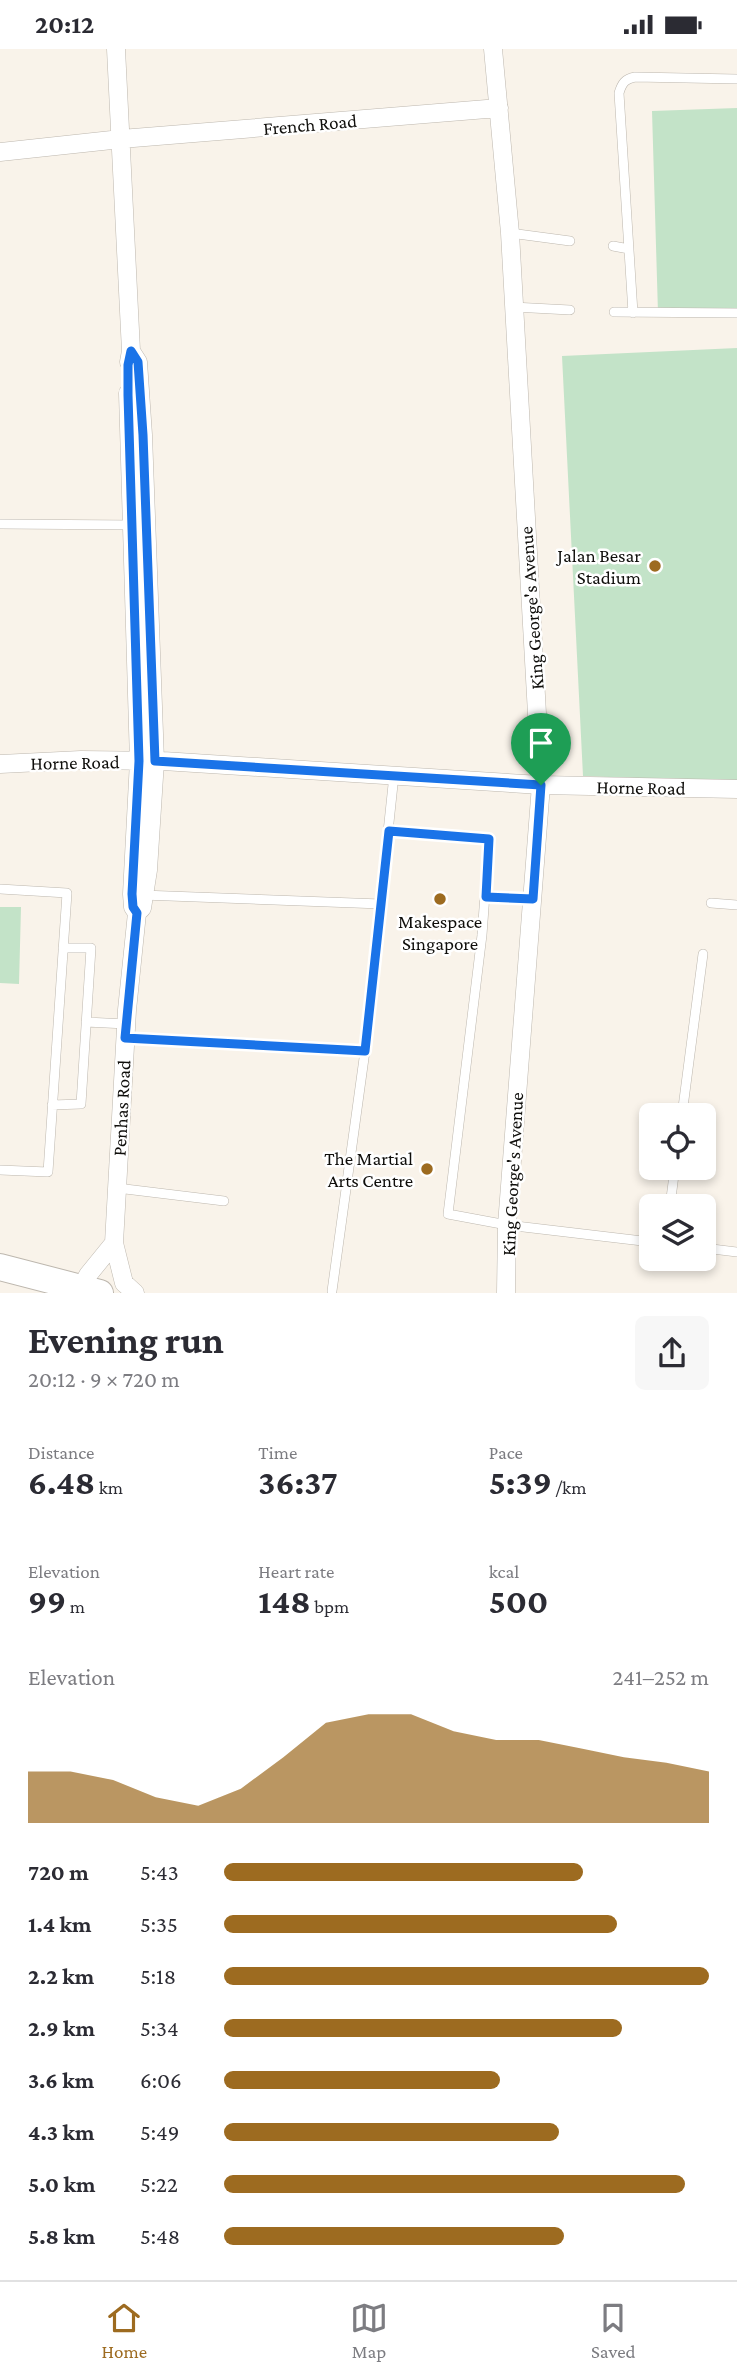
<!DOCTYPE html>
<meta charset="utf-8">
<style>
:root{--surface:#fff;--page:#f7f7f7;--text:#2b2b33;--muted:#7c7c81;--line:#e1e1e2;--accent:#9d6b20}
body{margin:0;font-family:"Crimson Pro",serif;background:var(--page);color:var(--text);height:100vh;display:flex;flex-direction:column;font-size:26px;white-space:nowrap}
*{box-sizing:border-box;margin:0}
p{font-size:23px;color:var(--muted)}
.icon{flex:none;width:38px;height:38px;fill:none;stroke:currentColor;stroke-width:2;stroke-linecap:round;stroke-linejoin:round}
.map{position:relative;height:1244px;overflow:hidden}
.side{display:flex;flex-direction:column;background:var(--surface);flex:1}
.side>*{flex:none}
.buttons{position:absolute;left:639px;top:1054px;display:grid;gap:14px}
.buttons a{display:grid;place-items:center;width:77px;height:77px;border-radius:10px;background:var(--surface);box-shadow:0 4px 10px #0003;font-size:35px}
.pin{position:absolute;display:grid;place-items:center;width:60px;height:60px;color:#fff;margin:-72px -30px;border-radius:50% 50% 50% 0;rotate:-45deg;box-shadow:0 0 7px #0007}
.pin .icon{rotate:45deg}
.round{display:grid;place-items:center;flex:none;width:74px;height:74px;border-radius:10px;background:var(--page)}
.summary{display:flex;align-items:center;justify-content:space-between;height:119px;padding:0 28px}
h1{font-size:38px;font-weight:700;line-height:52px}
.figures{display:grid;grid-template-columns:repeat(3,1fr);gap:10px;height:119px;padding:7px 28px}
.figures div{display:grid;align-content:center}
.figures b{font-size:35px;font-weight:700}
.figures small{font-size:19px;font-weight:400}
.figures p{font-size:19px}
.chart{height:196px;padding:14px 28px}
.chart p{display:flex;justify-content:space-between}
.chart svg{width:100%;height:126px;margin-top:7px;fill:var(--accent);opacity:.7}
ul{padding:0 28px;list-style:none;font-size:23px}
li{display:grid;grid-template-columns:112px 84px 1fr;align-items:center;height:52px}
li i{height:18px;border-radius:9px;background:var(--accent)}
.status{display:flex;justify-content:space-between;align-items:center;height:49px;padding:0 35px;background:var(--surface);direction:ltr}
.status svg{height:19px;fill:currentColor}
.menu{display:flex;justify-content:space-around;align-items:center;height:98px;border-top:2px solid var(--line);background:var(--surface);font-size:19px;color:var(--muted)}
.menu a{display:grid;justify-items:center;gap:4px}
.menu .selected{color:var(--accent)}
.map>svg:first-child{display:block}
.green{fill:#c3e3c8}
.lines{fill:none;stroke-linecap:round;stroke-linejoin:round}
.service-casing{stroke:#bdb7ae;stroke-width:10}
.minor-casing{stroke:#bdb7ae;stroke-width:19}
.primary-casing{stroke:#bdb7ae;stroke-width:28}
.service{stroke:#fff;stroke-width:9}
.minor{stroke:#fff;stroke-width:18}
.primary{stroke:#fff;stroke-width:26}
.route-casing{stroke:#fff;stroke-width:14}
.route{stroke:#1a73e8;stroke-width:9}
.poi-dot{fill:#9d6b20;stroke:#fff;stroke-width:2.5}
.labels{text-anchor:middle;stroke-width:5;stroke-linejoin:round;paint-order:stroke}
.street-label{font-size:19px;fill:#0f0e0b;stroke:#fff}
.poi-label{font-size:19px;fill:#0f0e0b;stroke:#fff;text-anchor:end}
</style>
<div class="status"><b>20:12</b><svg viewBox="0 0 49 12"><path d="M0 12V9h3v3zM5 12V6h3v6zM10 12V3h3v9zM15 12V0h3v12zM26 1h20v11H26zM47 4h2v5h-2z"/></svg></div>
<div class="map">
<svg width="737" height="1244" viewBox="0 0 737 1244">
<rect width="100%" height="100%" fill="#f9f3ea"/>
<!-- green -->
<path class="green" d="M737 59V261L658 264 652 62Z
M737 299V733L583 727 562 307Z
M0 858H21L19 935 0 934Z"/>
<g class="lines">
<defs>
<path id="service" d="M510 184 570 192
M613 197 629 200
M513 258 570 261
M614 263 737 264
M633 264 619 44C622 34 625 30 635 28L737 30
M0 475 135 476
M389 782 489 791 482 886 448 1165 507 1176 651 1193
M0 840 67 844 48 1123 0 1121
M142 846 381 855
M486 848 533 850
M711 854 737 856
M86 973 126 975
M125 989 365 1002
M52 1056 81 1055 91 899H63
M682 1066 703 905
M117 1139 224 1152
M670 1157 675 1118
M704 1199 737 1203
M332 1242 365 1002 394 726"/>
<path id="minor" d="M116 0 131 302 129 313
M493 0 510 184 541 736 507 1176 506 1244
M0 103 121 90 499 59
M131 302 138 313 143 386 155 712 148 821 142 859 137 864 127 961 114 1194 124 1234 135 1244
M128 344 139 712 132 845 133 858 137 864
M0 715 81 711 163 712 541 736 737 740
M81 1239 88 1226 114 1194"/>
<path id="primary" d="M0 1218 100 1244"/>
</defs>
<!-- service casing -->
<use href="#service" class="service-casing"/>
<!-- minor casing -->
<use href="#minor" class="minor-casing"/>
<!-- primary casing -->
<use href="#primary" class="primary-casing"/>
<!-- service -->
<use href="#service" class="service"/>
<!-- minor -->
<use href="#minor" class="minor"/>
<!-- primary -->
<use href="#primary" class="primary"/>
</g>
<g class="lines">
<defs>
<path id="route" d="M131 302 138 313 143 386 155 712 541 736 533 850 486 848 489 790 389 782 365 1002 125 989 137 864 133 858 132 845 139 712 128 346V316Z"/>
</defs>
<!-- route casing -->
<use href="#route" class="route-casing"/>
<!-- route -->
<use href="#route" class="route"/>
</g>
<!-- markers -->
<g class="poi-dot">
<circle cx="655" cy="517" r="7"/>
<circle cx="440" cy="850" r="7"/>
<circle cx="427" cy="1120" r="7"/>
</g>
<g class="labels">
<!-- street labels -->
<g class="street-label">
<text transform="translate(310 75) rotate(-5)" y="7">French Road</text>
<text transform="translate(531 559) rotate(-94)" y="7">King George's Avenue</text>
<text transform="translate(75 713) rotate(-1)" y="7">Horne Road</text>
<text transform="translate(641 738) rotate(1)" y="7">Horne Road</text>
<text transform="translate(121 1059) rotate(-87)" y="7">Penhas Road</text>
<text transform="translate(512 1125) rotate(-87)" y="7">King George's Avenue</text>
</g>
<!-- poi labels -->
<g class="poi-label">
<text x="641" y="513">Jalan Besar<tspan x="641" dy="22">Stadium</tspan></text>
<text x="440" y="879" text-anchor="middle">Makespace<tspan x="440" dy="22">Singapore</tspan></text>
<text x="413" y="1116">The Martial<tspan x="413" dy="22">Arts Centre</tspan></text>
</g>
</g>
</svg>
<div class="buttons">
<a><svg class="icon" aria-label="locate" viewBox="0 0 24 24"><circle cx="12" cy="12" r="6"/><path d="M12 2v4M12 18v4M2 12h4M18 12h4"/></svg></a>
<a><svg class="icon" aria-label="layers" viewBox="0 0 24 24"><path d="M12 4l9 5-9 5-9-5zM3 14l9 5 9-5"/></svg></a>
</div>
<div class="pin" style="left:541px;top:736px;background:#1e9e55"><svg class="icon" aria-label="arrive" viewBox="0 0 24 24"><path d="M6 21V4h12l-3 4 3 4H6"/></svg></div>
</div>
<section class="side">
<div class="summary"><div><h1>Evening run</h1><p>20:12 · 9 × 720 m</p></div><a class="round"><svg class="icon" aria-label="share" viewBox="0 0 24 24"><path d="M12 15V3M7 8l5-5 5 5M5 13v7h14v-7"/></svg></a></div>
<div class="figures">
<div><p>Distance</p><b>6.48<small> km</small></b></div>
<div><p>Time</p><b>36:37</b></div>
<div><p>Pace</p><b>5:39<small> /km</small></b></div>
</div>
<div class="figures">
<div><p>Elevation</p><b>99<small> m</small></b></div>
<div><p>Heart rate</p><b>148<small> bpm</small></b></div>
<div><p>kcal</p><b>500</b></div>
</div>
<div class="chart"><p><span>Elevation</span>241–252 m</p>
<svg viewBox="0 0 160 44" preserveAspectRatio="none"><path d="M0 44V26L10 26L20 29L30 35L40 38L50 32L60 21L70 9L80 6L90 6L100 12L110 15L120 15L130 18L140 21L150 23L160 26V44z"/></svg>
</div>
<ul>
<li><b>720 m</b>5:43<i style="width:74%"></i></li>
<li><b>1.4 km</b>5:35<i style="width:81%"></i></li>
<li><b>2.2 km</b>5:18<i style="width:100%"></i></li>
<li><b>2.9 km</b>5:34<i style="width:82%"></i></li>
<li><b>3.6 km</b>6:06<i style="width:57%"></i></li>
<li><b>4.3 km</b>5:49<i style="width:69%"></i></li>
<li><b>5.0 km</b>5:22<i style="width:95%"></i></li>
<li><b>5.8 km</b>5:48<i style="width:70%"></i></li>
</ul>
</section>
<nav class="menu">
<a class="selected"><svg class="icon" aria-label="home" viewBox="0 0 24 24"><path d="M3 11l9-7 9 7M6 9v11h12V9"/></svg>Home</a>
<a><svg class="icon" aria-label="map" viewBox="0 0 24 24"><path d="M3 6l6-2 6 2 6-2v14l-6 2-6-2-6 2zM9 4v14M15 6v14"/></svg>Map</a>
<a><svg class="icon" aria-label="saved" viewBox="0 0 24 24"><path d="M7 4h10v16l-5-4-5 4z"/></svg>Saved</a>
</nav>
